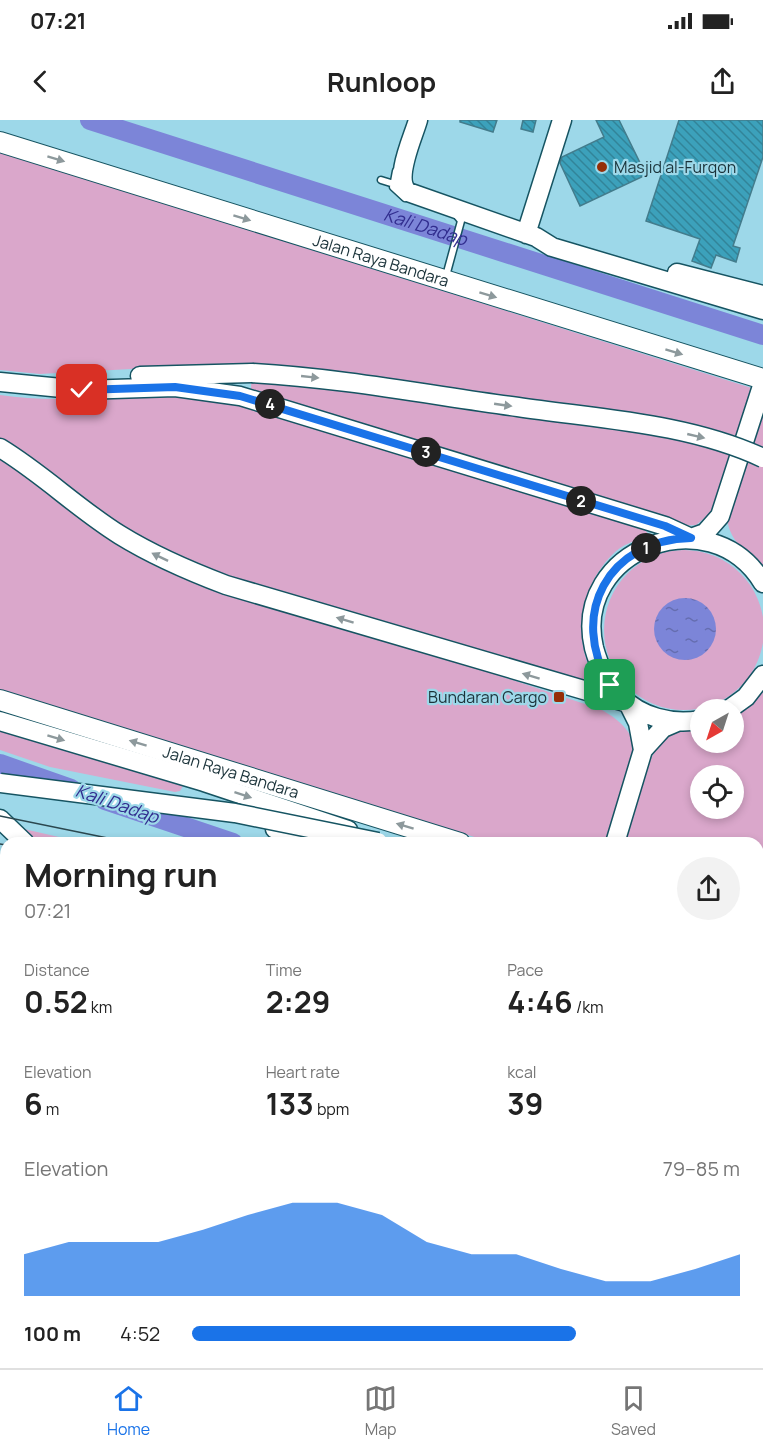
<!DOCTYPE html>
<meta charset="utf-8">
<style>
:root{--surface:#fff;--page:#f2f2f2;--text:#222;--muted:#767676;--line:#e0e0e0;--accent:#1a73e8}
body{margin:0;font-family:Manrope,sans-serif;background:var(--page);color:var(--text);height:100vh;display:flex;flex-direction:column;font-size:22px;white-space:nowrap}
*{box-sizing:border-box;margin:0}
p{font-size:20px;color:var(--muted)}
.icon{flex:none;width:33px;height:33px;fill:none;stroke:currentColor;stroke-width:2;stroke-linecap:round;stroke-linejoin:round}
.map{position:relative;flex:1;overflow:hidden}
.panel{position:absolute;left:0px;top:717px;width:764px;height:531px;display:flex;flex-direction:column;background:var(--surface);border-radius:18px 18px 0 0;box-shadow:0 3px 9px #0003}
.panel>*{flex:none}
.needle{width:39px;rotate:219deg}
.fabs{position:absolute;left:690px;top:579px;display:grid;gap:12px}
.fabs a{display:grid;place-items:center;width:54px;height:54px;border-radius:50%;background:var(--surface);box-shadow:0 3px 9px #0003;font-size:30px}
.pin{position:absolute;display:grid;place-items:center;width:51px;height:51px;color:#fff;margin:-26px;border-radius:12px;box-shadow:0 3px 9px #0006}
.km{position:absolute;width:30px;height:30px;margin:-15px;border-radius:50%;background:#222;color:#fff;font-size:16px;line-height:30px;text-align:center}
.round{display:grid;place-items:center;flex:none;width:63px;height:63px;border-radius:32px;background:var(--page)}
.summary{display:flex;align-items:center;justify-content:space-between;height:102px;padding:0 24px}
h1{font-size:33px;font-weight:700;line-height:45px}
.metrics{display:grid;grid-template-columns:repeat(3,1fr);gap:9px;height:102px;padding:6px 24px}
.metrics div{display:grid;align-content:center}
.metrics b{font-size:30px;font-weight:700}
.metrics small{font-size:16px;font-weight:400}
.metrics p{font-size:16px}
.chart{height:168px;padding:12px 24px}
.chart p{display:flex;justify-content:space-between}
.chart svg{width:100%;height:108px;margin-top:6px;fill:var(--accent);opacity:.7}
ul{padding:0 24px;list-style:none;font-size:20px}
li{display:grid;grid-template-columns:96px 72px 1fr;align-items:center;height:45px}
li i{height:15px;border-radius:8px;background:var(--accent)}
.status{display:flex;justify-content:space-between;align-items:center;height:42px;padding:0 30px;background:var(--surface);direction:ltr}
.status svg{height:16px;fill:currentColor}
header{display:flex;justify-content:space-between;align-items:center;height:78px;padding:0 24px;background:var(--surface);font-size:27px;font-weight:700}
.tab-bar{display:flex;justify-content:space-around;align-items:center;height:84px;border-top:2px solid var(--line);background:var(--surface);font-size:16px;color:var(--muted)}
.tab-bar a{display:grid;justify-items:center;gap:3px}
.tab-bar .current{color:var(--accent)}
.map>svg:first-child{display:block}
.grass{fill:#daa7cb;fill-rule:evenodd}
.water{fill:url(#water-ripples)}
.lines{fill:none;stroke-linecap:round;stroke-linejoin:round}
.stream{stroke:#7c85d8;stroke-width:3}
.river{stroke:#7c85d8;stroke-width:20}
.building{fill:url(#building-back-hatch);stroke:#437c8c;stroke-width:1.5}
.lane-casing{stroke:#165462;stroke-width:9}
.secondary-casing{stroke:#165462;stroke-width:21}
.primary-casing{stroke:#165462;stroke-width:22}
.lane{stroke:#fff;stroke-width:6}
.secondary{stroke:#fff;stroke-width:18}
.primary{stroke:#fff;stroke-width:20}
.tram{stroke:#2a474f;stroke-width:1.5}
.secondary-bridge-casing{stroke:#165462;stroke-width:21;stroke-linecap:butt}
.secondary-bridge{stroke:#fff;stroke-width:18}
.oneway{fill:#8d999c}
.route-casing{stroke:#fff;stroke-width:12}
.route{stroke:#1a73e8;stroke-width:8}
.poi-dot{fill:#952e07;stroke:#9dd8e9;stroke-width:2}
.labels{text-anchor:middle;stroke-width:4.5;stroke-linejoin:round;paint-order:stroke}
.poi-label{font-size:16px;fill:#1b333a;stroke:#9dd8e9;text-anchor:start}
.street-label{font-size:16px;fill:#1b333a;stroke:#9dd8e9}
.water-label{font-size:18px;font-style:italic;fill:#322e8f;stroke:#9dd8e9}
</style>
<div class="status"><b>07:21</b><svg viewBox="0 0 49 12"><path d="M0 12V9h3v3zM5 12V6h3v6zM10 12V3h3v9zM15 12V0h3v12zM26 1h20v11H26zM47 4h2v5h-2z"/></svg></div>
<header><svg class="icon" aria-label="back" viewBox="0 0 24 24"><path d="M15 5l-7 7 7 7"/></svg>Runloop<svg class="icon" aria-label="share" viewBox="0 0 24 24"><path d="M12 15V3M7 8l5-5 5 5M5 13v7h14v-7"/></svg></header>
<div class="map">
<svg width="763" height="1248" viewBox="0 0 763 1248">
<defs>
<pattern id="water-ripples" width="26" height="14" patternUnits="userSpaceOnUse" patternTransform="scale(1.5)"><rect width="26" height="14" fill="#7c85d8"/><path d="M2 4q2-2 4 0t4 0M15 11q2-2 4 0t4 0" fill="none" stroke="#656db0"/></pattern>
<pattern id="building-back-hatch" width="6" height="6" patternUnits="userSpaceOnUse" patternTransform="scale(1.5)"><rect width="6" height="6" fill="#3ca1bb"/><path d="M-1 5l2 2M0 0l6 6M5-1l2 2" fill="none" stroke="#328499"/></pattern>
</defs>
<rect width="100%" height="100%" fill="#9dd8e9"/>
<!-- grass -->
<path class="grass" d="M0 32 755 269 716 389 696 405 680 406 251 269 252 246H186L40 254 0 250Z
M169 274 216 279 265 291 642 406 649 415C636 420 621 425 612 435 577 470 571 529 601 568L216 456 133 416 0 323V275C57 284 112 275 169 274Z
M763 279V450C748 433 727 420 727 395Z
M0 336 115 420 449 539 600 589C618 599 628 607 636 627L611 723H494L0 571Z
M604 510a80 80 0 1 1 160 0a80 80 0 1 1-160 0Z
M763 572V807L758 805V723H625C633 697 645 629 669 616 678 611 690 611 700 608V622H734V597L747 588ZM700 656H734V688H700Z
M0 608 183 666 180 671 175 672 50 647 0 630Z
M24 709 85 723H36Z
M763 1175V1248H741L743 1242H758V1194Z"/>
<!-- water -->
<path class="water" d="M654 509a31 31 0 1 1 62 0a31 31 0 1 1-62 0Z"/>
<g class="lines">
<!-- stream -->
<path class="stream" d="M758 1148 763 1130
M727 1248 728 1242"/>
<!-- river -->
<g class="river">
<path id="s1" d="M90 0 763 215"/>
<path d="M0 644 71 669"/>
<path d="M105 680 233 723"/>
<path d="M758 882 763 883"/>
</g>
</g>
<!-- building -->
<path class="building" d="M460 0H497L493 12 460 2Z
M523 0H536L533 12 521 9Z
M596 0H619L646 55 580 86 560 43 562 37 604 17Z
M679 0H763V37L733 126 740 128 736 142 716 135 711 148 692 141 700 119 646 101Z"/>
<g class="lines">
<defs>
<path id="lane" d="M396 51 393 67 405 78
M381 60 394 64
M446 156 461 101 457 96
M0 920 6 921
M758 924 763 926
M758 949 763 953
M758 1027 763 1008
M0 1067 6 1069
M558 1242 569 1248"/>
<path id="secondary" d="M418 0C413 18 393 59 408 72L536 117 552 127 763 190
M526 114 562 0
M677 153 763 175
M140 256 252 253
M0 262 82 270 175 267 240 276 665 406 691 418 705 413 720 396 763 263
M0 328C43 354 78 389 120 415 154 436 189 451 226 465L628 583
M728 590 746 577 763 555
M700 600C671 605 641 597 620 576 607 563 599 546 594 528 571 430 710 376 763 463
M0 601 204 662 348 710
M643 630 663 608 677 602
M0 699 25 723
M275 709 327 723
M615 723 643 630 638 603 628 583
M758 778 763 776
M758 795 763 793"/>
<g id="primary">
<path id="s2" d="M0 22 763 259"/>
<path id="s3" d="M0 580 460 723"/>
<path d="M758 816 763 818"/>
</g>
</defs>
<!-- lane casing -->
<use href="#lane" class="lane-casing"/>
<!-- secondary casing -->
<use href="#secondary" class="secondary-casing"/>
<!-- primary casing -->
<use href="#primary" class="primary-casing"/>
<!-- lane -->
<use href="#lane" class="lane"/>
<!-- secondary -->
<use href="#secondary" class="secondary"/>
<!-- primary -->
<use href="#primary" class="primary"/>
<!-- tram -->
<path class="tram" d="M0 696 132 723
M0 724 6 725
M758 847H763"/>
<defs>
<path id="secondary-bridge" d="M252 253C341 258 430 275 518 287 599 299 688 303 763 338
M0 663 235 693 378 722"/>
</defs>
<!-- secondary-bridge casing -->
<use href="#secondary-bridge" class="secondary-bridge-casing"/>
<!-- secondary-bridge -->
<use href="#secondary-bridge" class="secondary-bridge"/>
</g>
<!-- one-way arrows -->
<defs><path id="oneway-solid" d="M-6-.8H1V-3.2L6.5 0L1 3.2V.8H-6Z" transform="scale(1.5)"/></defs>
<g class="oneway">
<use href="#oneway-solid" transform="translate(56 39) rotate(17)"/>
<use href="#oneway-solid" transform="translate(242 98) rotate(17)"/>
<use href="#oneway-solid" transform="translate(488 175) rotate(17)"/>
<use href="#oneway-solid" transform="translate(674 232) rotate(17)"/>
<use href="#oneway-solid" transform="translate(310 257) rotate(6)"/>
<use href="#oneway-solid" transform="translate(503 285) rotate(8)"/>
<use href="#oneway-solid" transform="translate(696 316) rotate(13)"/>
<use href="#oneway-solid" transform="translate(160 437) rotate(-154)"/>
<use href="#oneway-solid" transform="translate(345 500) rotate(-163)"/>
<use href="#oneway-solid" transform="translate(531 556) rotate(-163)"/>
<use href="#oneway-solid" transform="translate(56 618) rotate(17)"/>
<use href="#oneway-solid" transform="translate(138 623) rotate(-163)"/>
<use href="#oneway-solid" transform="translate(243 675) rotate(18)"/>
<use href="#oneway-solid" transform="translate(405 706) rotate(-163)"/>
</g>
<g class="lines">
<defs>
<path id="route" d="M82 270 175 267 240 276 665 406 691 418C608 420 568 494 610 565"/>
</defs>
<!-- route casing -->
<use href="#route" class="route-casing"/>
<!-- route -->
<use href="#route" class="route"/>
</g>
<!-- markers -->
<g class="poi-dot">
<circle cx="602" cy="47" r="6"/>
<rect x="553" y="571" width="12" height="12" rx="3"/>
</g>
<g class="labels">
<!-- poi labels -->
<g class="poi-label">
<text x="614" y="53">Masjid al-Furqon</text>
<text x="547" y="583" text-anchor="end">Bundaran Cargo</text>
</g>
<!-- street labels -->
<g class="street-label">
<text dy="6" stroke="none"><textPath href="#s2" startOffset="399">Jalan Raya Bandara</textPath></text>
<text dy="6" stroke="none"><textPath href="#s3" startOffset="242">Jalan Raya Bandara</textPath></text>
</g>
<!-- water labels -->
<g class="water-label">
<text dy="6" stroke="none"><textPath href="#s1" startOffset="352">Kali Dadap</textPath></text>
<text transform="translate(117 684) rotate(19)" y="6">Kali Dadap</text>
</g>
</g>
</svg>
<div class="fabs">
<a><svg class="needle" viewBox="-14 -14 28 28"><path d="M0-13l5 13h-10z" fill="#e53935"/><path d="M0 13l5-13h-10z" fill="#767676"/></svg></a>
<a><svg class="icon" aria-label="locate" viewBox="0 0 24 24"><circle cx="12" cy="12" r="6"/><path d="M12 2v4M12 18v4M2 12h4M18 12h4"/></svg></a>
</div>
<div class="pin" style="left:610px;top:565px;background:#1e9e55"><svg class="icon" aria-label="arrive" viewBox="0 0 24 24"><path d="M6 21V4h12l-3 4 3 4H6"/></svg></div>
<div class="pin" style="left:82px;top:270px;background:#d93025"><svg class="icon" aria-label="check" viewBox="0 0 24 24"><path d="M5 12l5 5 9-10"/></svg></div>
<b class="km" style="left:646px;top:428px">1</b>
<b class="km" style="left:581px;top:381px">2</b>
<b class="km" style="left:426px;top:332px">3</b>
<b class="km" style="left:270px;top:284px">4</b>
<section class="panel">
<div class="summary"><div><h1>Morning run</h1><p>07:21</p></div><a class="round"><svg class="icon" aria-label="share" viewBox="0 0 24 24"><path d="M12 15V3M7 8l5-5 5 5M5 13v7h14v-7"/></svg></a></div>
<div class="metrics">
<div><p>Distance</p><b>0.52<small> km</small></b></div>
<div><p>Time</p><b>2:29</b></div>
<div><p>Pace</p><b>4:46<small> /km</small></b></div>
</div>
<div class="metrics">
<div><p>Elevation</p><b>6<small> m</small></b></div>
<div><p>Heart rate</p><b>133<small> bpm</small></b></div>
<div><p>kcal</p><b>39</b></div>
</div>
<div class="chart"><p><span>Elevation</span>79–85 m</p>
<svg viewBox="0 0 160 44" preserveAspectRatio="none"><path d="M0 44V27L10 22L20 22L30 22L40 17L50 11L60 6L70 6L80 11L90 22L100 27L110 27L120 33L130 38L140 38L150 33L160 27V44z"/></svg>
</div>
<ul>
<li><b>100 m</b>4:52<i style="width:70%"></i></li>
</ul>
</section>
</div>
<nav class="tab-bar">
<a class="current"><svg class="icon" aria-label="home" viewBox="0 0 24 24"><path d="M3 11l9-7 9 7M6 9v11h12V9"/></svg>Home</a>
<a><svg class="icon" aria-label="map" viewBox="0 0 24 24"><path d="M3 6l6-2 6 2 6-2v14l-6 2-6-2-6 2zM9 4v14M15 6v14"/></svg>Map</a>
<a><svg class="icon" aria-label="saved" viewBox="0 0 24 24"><path d="M7 4h10v16l-5-4-5 4z"/></svg>Saved</a>
</nav>
